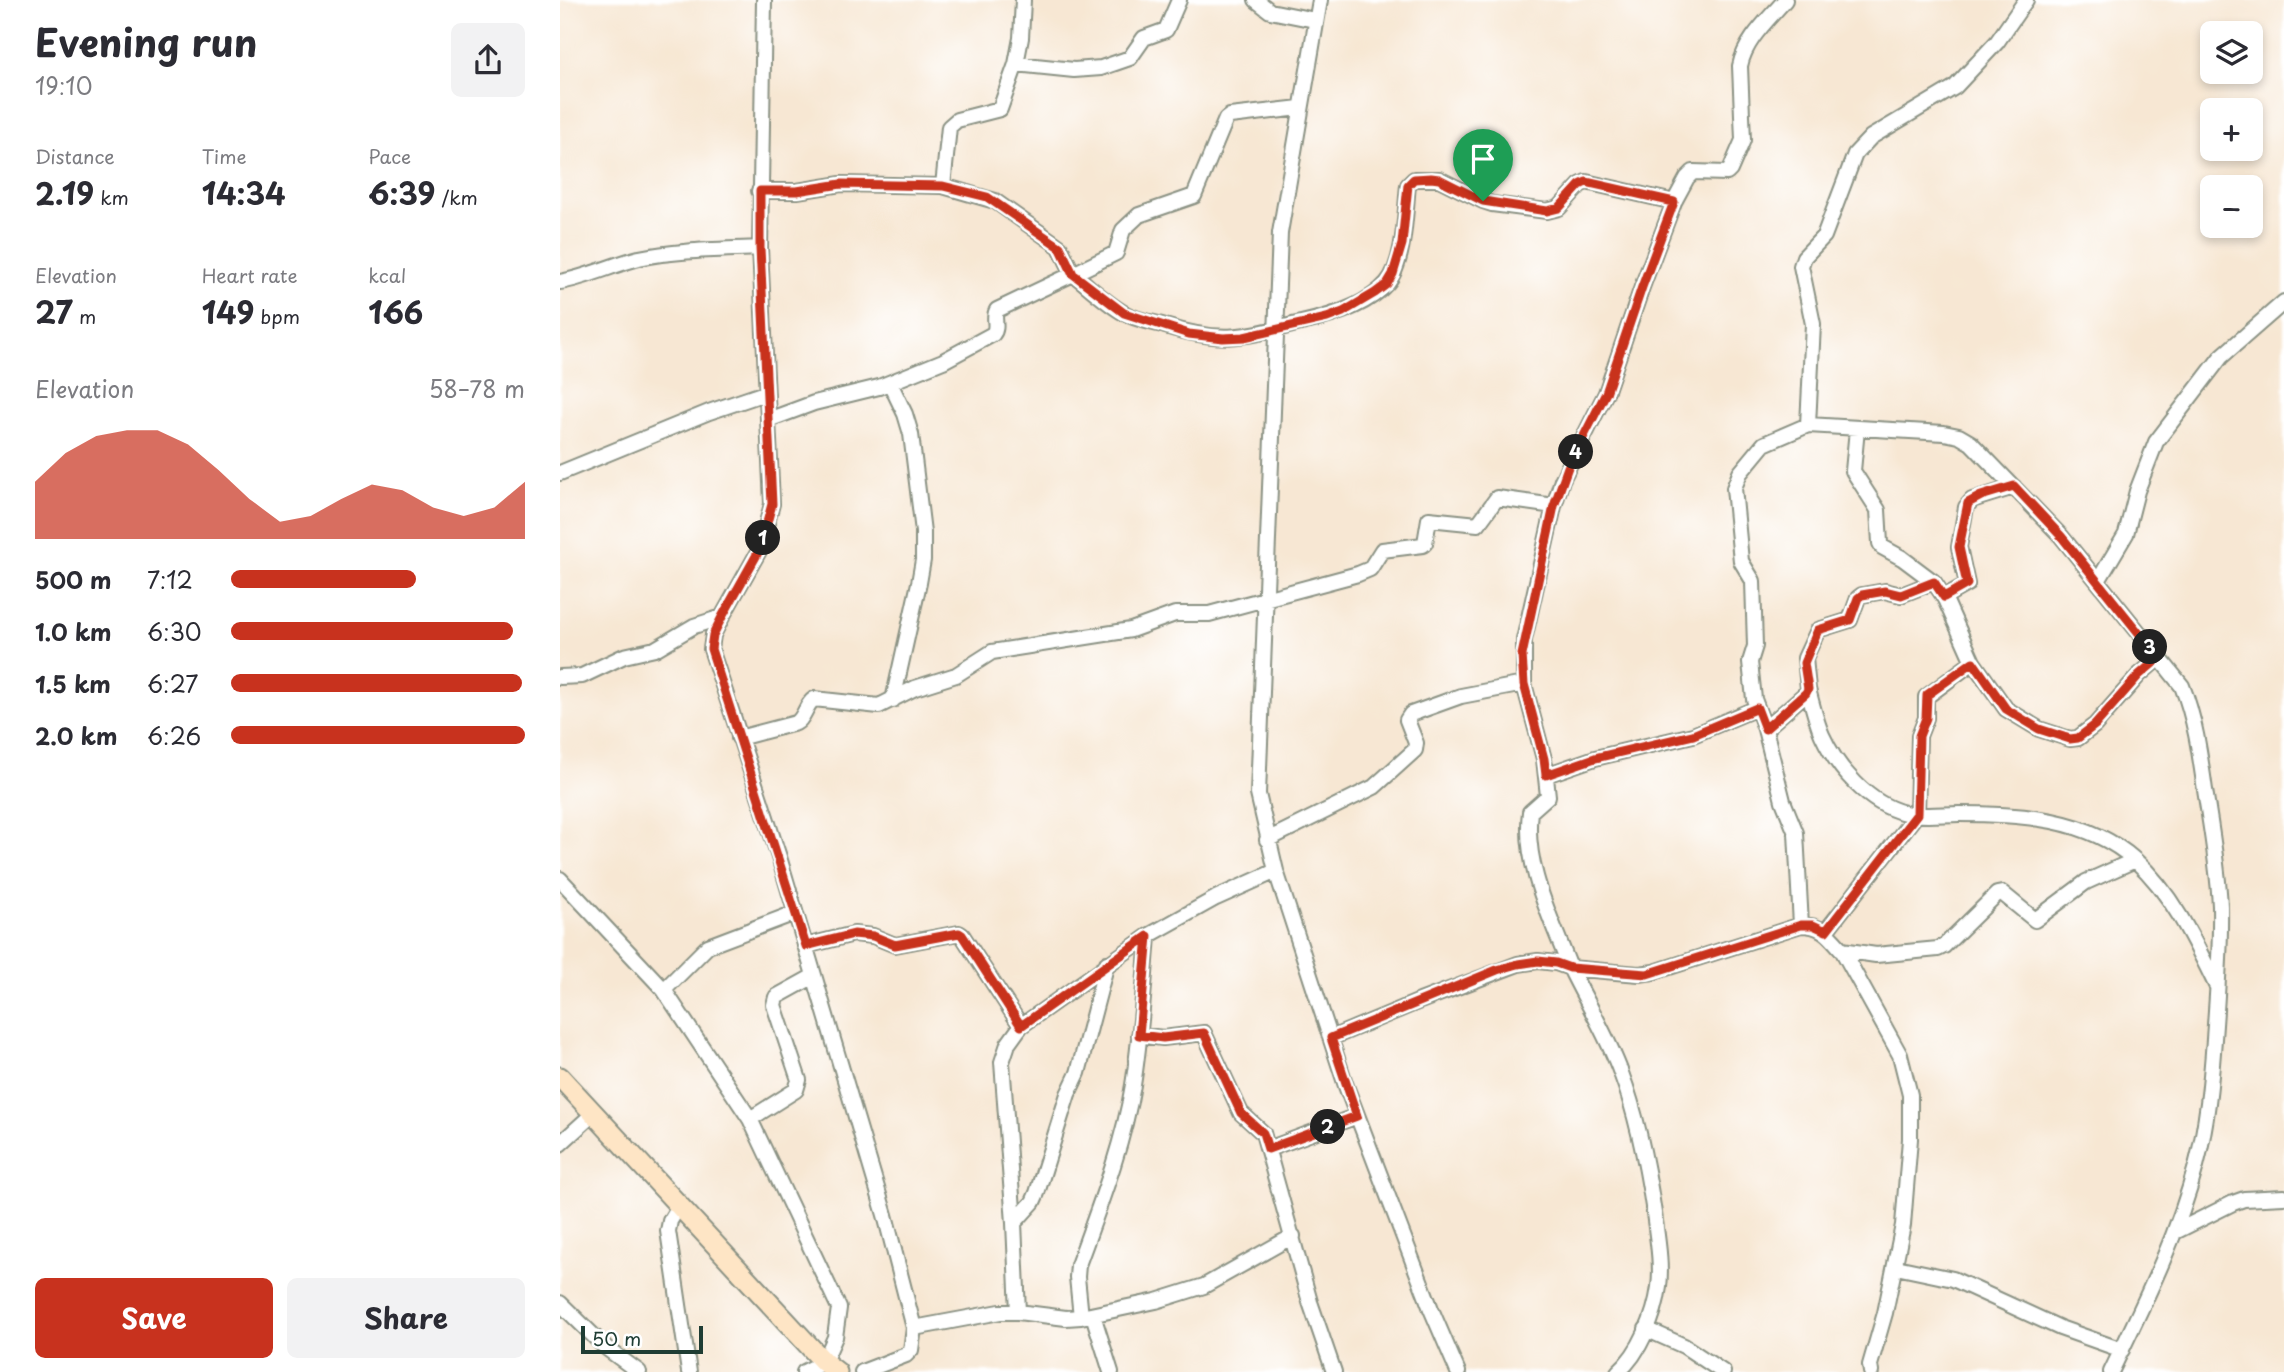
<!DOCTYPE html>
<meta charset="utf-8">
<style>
:root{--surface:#fff;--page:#f2f2f3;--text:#2b2b33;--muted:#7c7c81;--accent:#c8321e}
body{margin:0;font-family:"Playpen Sans",sans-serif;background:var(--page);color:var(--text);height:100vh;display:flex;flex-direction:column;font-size:26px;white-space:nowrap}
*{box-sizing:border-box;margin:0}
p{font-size:23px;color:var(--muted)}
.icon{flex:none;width:38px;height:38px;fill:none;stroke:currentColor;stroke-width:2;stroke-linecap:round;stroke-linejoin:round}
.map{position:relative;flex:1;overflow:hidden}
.sheet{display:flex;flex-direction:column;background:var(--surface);width:560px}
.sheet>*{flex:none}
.tools{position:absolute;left:1640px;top:21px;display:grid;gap:14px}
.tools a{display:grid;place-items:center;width:63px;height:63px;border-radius:10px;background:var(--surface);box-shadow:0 4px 10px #0003;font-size:35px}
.scale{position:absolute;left:21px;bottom:18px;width:122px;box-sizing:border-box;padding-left:7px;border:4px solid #1f3d34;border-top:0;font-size:19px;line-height:24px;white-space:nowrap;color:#1f3d34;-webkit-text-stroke:5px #fff;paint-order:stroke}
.pin{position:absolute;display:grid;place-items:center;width:60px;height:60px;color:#fff;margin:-72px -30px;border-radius:50% 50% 50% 0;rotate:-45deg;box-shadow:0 0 7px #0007}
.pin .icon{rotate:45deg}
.km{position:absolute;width:35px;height:35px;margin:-18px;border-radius:50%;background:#222;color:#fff;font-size:19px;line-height:35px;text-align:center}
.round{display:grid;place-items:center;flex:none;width:74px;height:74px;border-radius:10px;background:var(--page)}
.headline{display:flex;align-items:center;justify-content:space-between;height:119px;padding:0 35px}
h1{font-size:38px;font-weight:700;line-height:52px}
.stats{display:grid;grid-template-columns:repeat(3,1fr);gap:10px;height:119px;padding:7px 35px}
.stats div{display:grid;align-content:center}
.stats b{font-size:30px;font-weight:700}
.stats small{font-size:19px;font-weight:400}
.stats p{font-size:19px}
.chart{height:196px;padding:14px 35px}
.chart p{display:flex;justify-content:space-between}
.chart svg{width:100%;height:126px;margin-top:7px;fill:var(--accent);opacity:.7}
.action{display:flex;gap:14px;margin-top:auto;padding:14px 35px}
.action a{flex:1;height:80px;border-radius:10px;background:var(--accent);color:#fff;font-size:28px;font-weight:700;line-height:80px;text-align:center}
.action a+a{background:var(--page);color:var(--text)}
ul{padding:0 35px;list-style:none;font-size:23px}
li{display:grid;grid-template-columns:112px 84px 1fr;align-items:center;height:52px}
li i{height:18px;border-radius:9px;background:var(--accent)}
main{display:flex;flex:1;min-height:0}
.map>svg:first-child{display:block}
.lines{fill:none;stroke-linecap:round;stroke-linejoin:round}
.minor-casing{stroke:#8b9284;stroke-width:18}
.secondary-casing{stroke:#8b9284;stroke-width:23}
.minor{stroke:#fff;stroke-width:14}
.secondary{stroke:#fee5c5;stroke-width:19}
.route-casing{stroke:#fff;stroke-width:14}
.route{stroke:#c8321e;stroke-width:9}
</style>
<main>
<section class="sheet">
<div class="headline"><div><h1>Evening run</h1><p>19:10</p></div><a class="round"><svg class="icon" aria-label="share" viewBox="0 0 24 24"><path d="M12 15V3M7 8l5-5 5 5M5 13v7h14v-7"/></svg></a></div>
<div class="stats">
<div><p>Distance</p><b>2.19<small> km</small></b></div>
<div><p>Time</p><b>14:34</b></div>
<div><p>Pace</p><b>6:39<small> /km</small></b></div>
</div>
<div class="stats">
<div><p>Elevation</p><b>27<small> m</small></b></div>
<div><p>Heart rate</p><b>149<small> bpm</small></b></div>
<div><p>kcal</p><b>166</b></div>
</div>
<div class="chart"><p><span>Elevation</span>58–78 m</p>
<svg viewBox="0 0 160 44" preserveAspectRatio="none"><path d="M0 44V24L10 14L20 8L30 6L40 6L50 11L60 20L70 30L80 38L90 36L100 30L110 25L120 27L130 33L140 36L150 33L160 24V44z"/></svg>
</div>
<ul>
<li><b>500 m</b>7:12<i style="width:63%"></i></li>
<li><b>1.0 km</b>6:30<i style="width:96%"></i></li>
<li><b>1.5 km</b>6:27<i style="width:99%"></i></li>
<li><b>2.0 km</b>6:26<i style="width:100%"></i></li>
</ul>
<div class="action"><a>Save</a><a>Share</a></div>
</section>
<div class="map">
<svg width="1724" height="1372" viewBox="0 0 1724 1372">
<rect width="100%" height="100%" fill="#fff"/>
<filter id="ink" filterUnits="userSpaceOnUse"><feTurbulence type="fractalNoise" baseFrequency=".0143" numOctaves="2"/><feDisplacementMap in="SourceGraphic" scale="14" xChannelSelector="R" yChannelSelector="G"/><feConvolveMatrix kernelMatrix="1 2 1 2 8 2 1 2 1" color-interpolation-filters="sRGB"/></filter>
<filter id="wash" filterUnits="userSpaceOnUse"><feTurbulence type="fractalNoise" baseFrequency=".00686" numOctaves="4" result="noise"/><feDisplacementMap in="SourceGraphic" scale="28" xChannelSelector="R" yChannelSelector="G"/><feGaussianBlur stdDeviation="1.57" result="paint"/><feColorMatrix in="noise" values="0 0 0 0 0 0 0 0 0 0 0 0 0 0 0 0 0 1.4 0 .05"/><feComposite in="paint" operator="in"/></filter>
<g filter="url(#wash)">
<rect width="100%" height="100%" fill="#f7e7d3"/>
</g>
<g filter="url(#ink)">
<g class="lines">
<defs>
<path id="minor" d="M204 0 200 248 212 504 200 549 162 617 153 635 151 649 219 857 325 1215 354 1328 351 1350 346 1355 302 1372
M463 0 461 38 456 64 514 70 541 68 570 58 584 38 606 30 619 0
M696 0 710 11 755 20
M760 0 720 233 698 794 716 871 786 1086 871 1309 898 1372
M1466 0 1437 42 1395 87 1311 137 1295 154 1264 236 1244 257 1241 266 1253 324 1248 425 1384 433 1399 436 1411 443 1501 536 1622 686C1635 718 1640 755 1645 790 1651 828 1658 867 1660 906 1661 950 1657 995 1654 1039 1651 1081 1647 1125 1636 1166 1617 1238 1583 1305 1551 1372
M383 186 389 127 397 120 440 109 456 64
M199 191H237L281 184 383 186 435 201 500 247 513 274 556 253 563 230 579 215 634 196 666 119 670 116 740 108
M0 282C28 277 52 265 79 258 118 250 160 250 200 248
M330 383 345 414 351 434 363 532V560L359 583 333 700
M208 420 254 403 319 387 383 361 433 334C439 327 432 317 437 310L513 274C529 286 546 303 564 313 576 320 592 322 605 326 663 344 683 337 741 323 769 317 807 306 827 283 845 262 845 212 848 185L854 179H879L923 201 932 204 987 211 999 208 1020 185 1026 182 1114 202
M1297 429 1293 471 1318 510 1320 543 1322 547 1342 558 1374 582
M0 473 149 412 205 393
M1538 581 1566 534 1577 491 1596 442 1661 357 1724 302
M1413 662 1446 709 1479 729 1510 739 1518 738 1535 725 1579 675 1599 658
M0 677 22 676 64 656 95 649 134 626 162 617
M964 684 984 759 988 796 970 812C963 865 992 920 1010 968L1079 974 1094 972 1241 925C1262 925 1269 935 1282 950L1316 955 1378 949 1384 946 1437 894 1442 893 1475 920 1526 882 1575 860
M1248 689C1252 704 1256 721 1262 735 1277 768 1308 804 1345 813 1361 817 1382 814 1399 814 1459 814 1527 817 1575 860 1612 893 1635 942 1656 985
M1205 729 1194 699 1190 662 1195 646 1193 581 1181 561 1174 488 1180 473 1204 444 1248 425
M179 738 236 723C245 718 245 705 254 699L319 706 355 688 396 675 432 652 571 630 615 614H649L798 574 810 569 822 550 863 545 865 543 869 519 918 524 937 498 994 506
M986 775 1035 758 1133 735 1197 708
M707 840 814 787 855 750 856 743 847 720 851 714 901 696 964 684V640L994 506 1002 480 1046 393 1082 287 1114 202 1127 178 1133 172 1167 173 1170 170 1183 140 1180 66C1185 40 1208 20 1225 0
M0 879 104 990 190 1119
M1241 925 1236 833 1223 801 1205 729 1246 693 1248 689 1245 658 1258 630 1290 620 1298 598 1302 595 1325 591 1341 595 1374 582 1384 597
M1266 931 1357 814 1359 736 1366 718V697L1413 662 1384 597 1407 584 1399 547 1406 507 1412 500 1454 487
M245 946 294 934 313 936 335 945 399 933 402 935 461 1026
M1282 950 1340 1055 1350 1095V1139L1343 1225 1325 1313 1310 1365 1311 1372
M104 990 148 946 235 913
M579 1035 603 1038 644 1033 681 1113 703 1133 750 1302 774 1372
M771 1038 860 1001 958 964 978 961 996 963 1010 968C1027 1003 1048 1037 1061 1073 1078 1118 1087 1166 1094 1213 1097 1237 1102 1263 1099 1287 1095 1316 1080 1353 1058 1372
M0 1144 33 1114
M708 1149 797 1116
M119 1206 110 1221 108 1231 129 1372
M454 1223 442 1062 448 1044 461 1026 588 936 656 898 716 871
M1615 1232 1673 1203 1684 1199 1724 1197
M1336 1267 1393 1279 1500 1328 1562 1350
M0 1303 45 1347 79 1372
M458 1312 454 1223 473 1202 477 1193 508 1094 518 1073 547 963
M533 1315 551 1372
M521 1317 517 1277 518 1265C539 1207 563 1146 573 1085 581 1036 584 986 588 936
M354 1328 440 1312H458L506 1318 521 1317 596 1301 644 1286 733 1236
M1086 1329 1124 1346 1163 1372
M244 1372 264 1362 275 1337 279 1308 190 1119 236 1090 239 1080 214 1005 216 997 254 976"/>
<path id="secondary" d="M0 1077 264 1362 277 1372"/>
</defs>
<!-- minor casing -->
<use href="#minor" class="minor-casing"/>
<!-- secondary casing -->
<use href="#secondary" class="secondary-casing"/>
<!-- minor -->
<use href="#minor" class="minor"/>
<!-- secondary -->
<use href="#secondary" class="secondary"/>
</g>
</g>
<g class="lines" filter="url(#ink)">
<defs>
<path id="route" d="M871 178 879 179 923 201 987 211 999 208 1020 185 1026 182 1114 202 1082 287 1046 393 1008 467 994 506 962 655 964 684 984 759 986 775 1035 758 1133 735 1197 708 1205 729 1246 693 1248 689 1244 663 1258 630 1290 620 1298 598 1302 595 1325 591 1341 595 1374 582 1384 597 1407 584 1399 547 1408 503 1421 496 1454 486 1501 536 1599 658 1579 675 1535 725 1518 738 1510 739 1479 729 1446 709 1413 662 1367 695 1366 718 1359 736 1357 814 1266 931 1253 925H1241L1087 974 1010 968 996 963 978 961 958 964 937 970 771 1038 797 1116 708 1149 703 1133 681 1113 644 1033 603 1038 579 1035 588 936 461 1026 402 935 399 933 335 945 313 936 294 934 246 946 151 649 153 635 162 617 200 549 212 504 200 248V191H237L281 184 383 186 427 197 500 247 513 274 564 313 629 334 663 338 684 337 767 318 783 312 815 293 827 284 833 274 842 244 848 185 854 179Z"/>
</defs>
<!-- route casing -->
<use href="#route" class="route-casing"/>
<!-- route -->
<use href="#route" class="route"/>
</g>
</svg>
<div class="tools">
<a><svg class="icon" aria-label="layers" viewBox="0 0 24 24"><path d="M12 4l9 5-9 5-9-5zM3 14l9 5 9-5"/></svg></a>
<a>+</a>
<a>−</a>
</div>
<div class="scale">50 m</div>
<div class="pin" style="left:923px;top:201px;background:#1e9e55"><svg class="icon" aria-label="arrive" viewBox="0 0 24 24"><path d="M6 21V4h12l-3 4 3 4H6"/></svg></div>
<b class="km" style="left:203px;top:538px">1</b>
<b class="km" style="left:768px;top:1127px">2</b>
<b class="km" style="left:1590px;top:647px">3</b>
<b class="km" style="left:1016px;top:452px">4</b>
</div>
</main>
